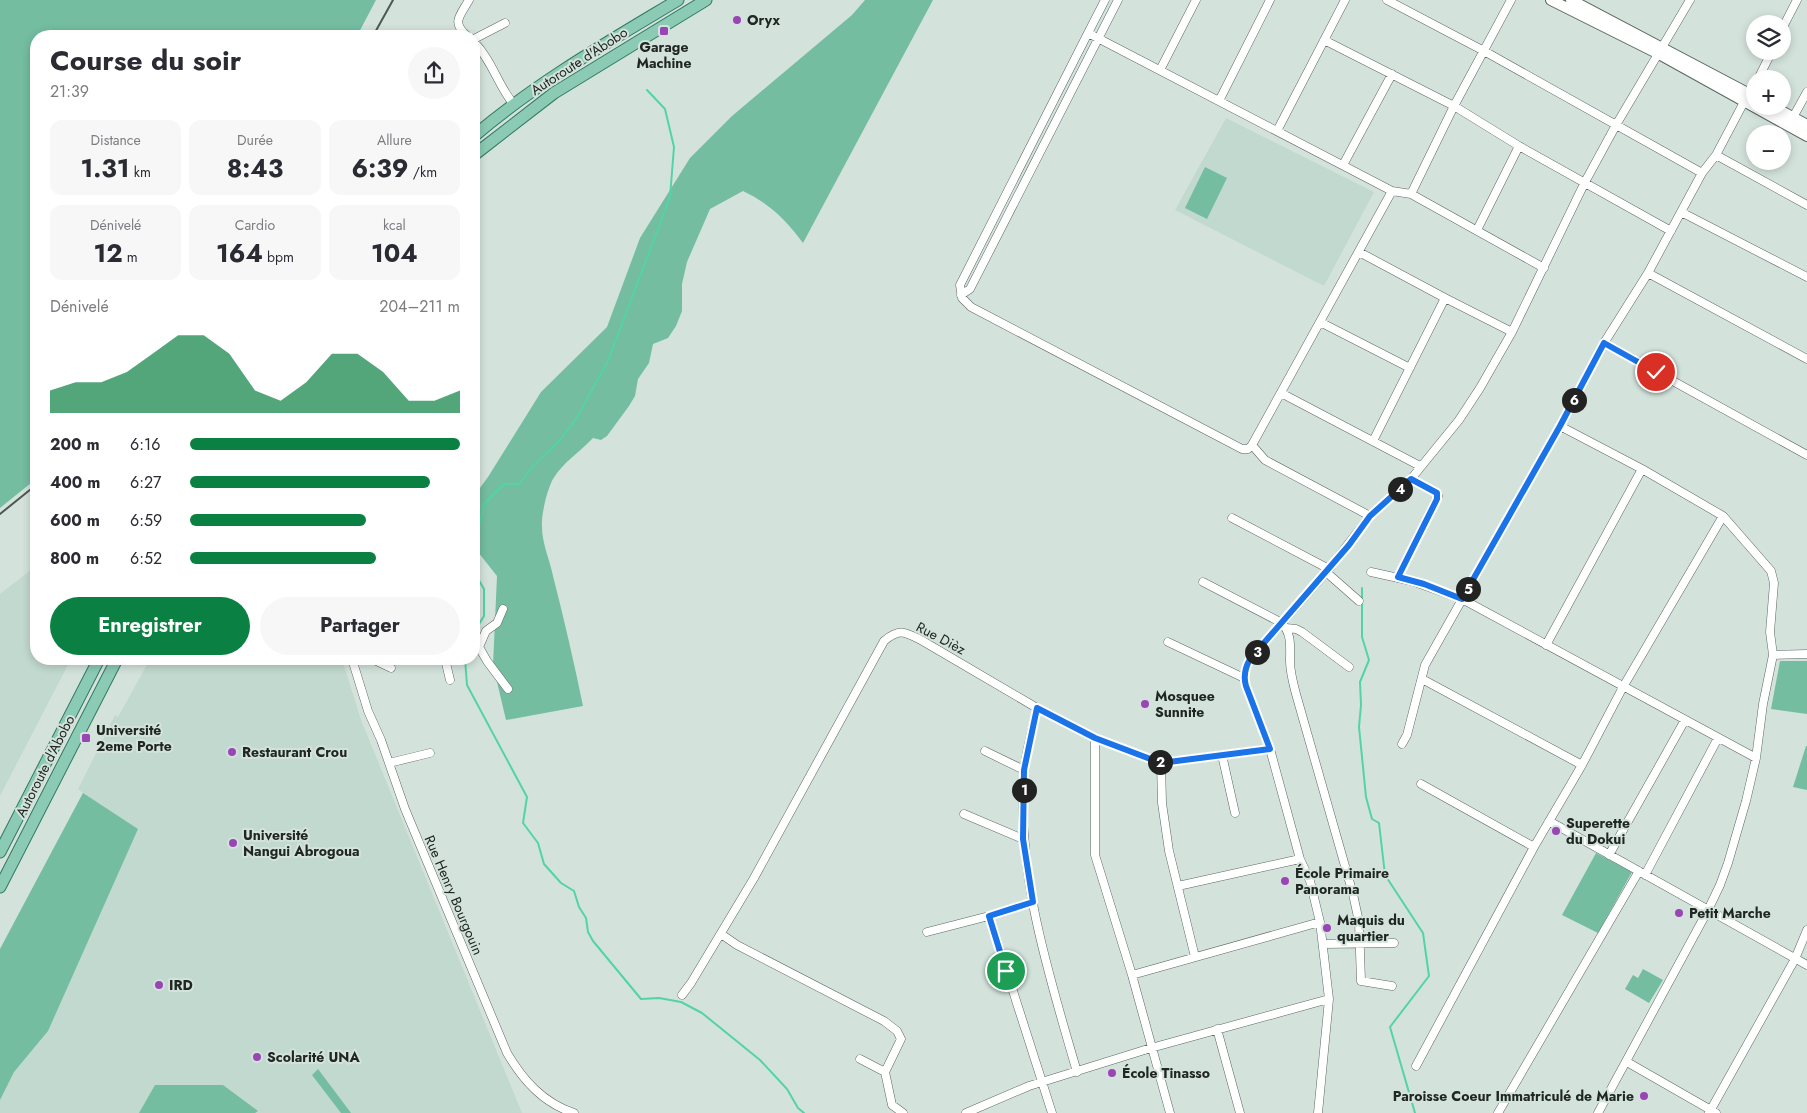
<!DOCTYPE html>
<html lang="fr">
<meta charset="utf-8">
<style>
:root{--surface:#fff;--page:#f7f7f7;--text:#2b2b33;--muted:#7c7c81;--accent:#0b8043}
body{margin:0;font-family:Jost,sans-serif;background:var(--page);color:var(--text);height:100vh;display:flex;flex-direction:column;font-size:19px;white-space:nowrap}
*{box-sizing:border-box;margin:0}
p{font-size:16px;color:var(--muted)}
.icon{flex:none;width:28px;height:28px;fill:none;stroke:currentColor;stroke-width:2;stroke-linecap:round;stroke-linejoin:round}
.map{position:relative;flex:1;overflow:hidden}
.drawer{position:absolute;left:30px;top:30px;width:450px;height:635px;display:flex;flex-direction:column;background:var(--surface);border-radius:20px;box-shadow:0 2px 8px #0003}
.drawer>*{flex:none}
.controls{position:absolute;left:1746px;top:15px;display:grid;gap:10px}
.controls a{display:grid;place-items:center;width:45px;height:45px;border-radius:50%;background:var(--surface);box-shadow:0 2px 8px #0003;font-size:25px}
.pin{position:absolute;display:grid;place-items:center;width:42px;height:42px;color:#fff;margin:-21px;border:2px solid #fff;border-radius:50%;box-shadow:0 1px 5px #0007}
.km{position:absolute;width:25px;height:25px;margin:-12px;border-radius:50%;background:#222;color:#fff;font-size:14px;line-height:25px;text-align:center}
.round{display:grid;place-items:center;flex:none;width:52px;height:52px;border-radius:26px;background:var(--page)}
.head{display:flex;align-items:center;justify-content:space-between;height:85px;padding:0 20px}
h1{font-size:28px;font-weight:700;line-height:38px}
.metrics{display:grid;grid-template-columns:repeat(3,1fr);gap:8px;height:85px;padding:5px 20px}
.metrics div{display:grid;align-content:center;border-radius:12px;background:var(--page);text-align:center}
.metrics b{font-size:25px;font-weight:700}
.metrics small{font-size:14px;font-weight:400}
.metrics p{font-size:14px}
.chart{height:140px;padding:10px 20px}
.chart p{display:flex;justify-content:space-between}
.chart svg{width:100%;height:90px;margin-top:5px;fill:var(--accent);opacity:.7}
.action{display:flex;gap:10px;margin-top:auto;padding:10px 20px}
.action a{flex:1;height:58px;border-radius:30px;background:var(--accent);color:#fff;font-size:20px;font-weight:700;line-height:58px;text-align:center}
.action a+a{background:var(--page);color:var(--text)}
ul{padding:0 20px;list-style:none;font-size:16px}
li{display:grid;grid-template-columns:80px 60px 1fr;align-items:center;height:38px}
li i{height:12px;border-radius:6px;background:var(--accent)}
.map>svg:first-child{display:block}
.built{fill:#c2d9cf}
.green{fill:#74bda1}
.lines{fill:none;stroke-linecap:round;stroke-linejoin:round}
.stream{stroke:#53d3a7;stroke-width:2}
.minor-casing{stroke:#5b6862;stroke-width:9}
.secondary-casing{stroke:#5b6862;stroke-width:12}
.primary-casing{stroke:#337961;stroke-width:13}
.minor{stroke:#fff;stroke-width:8}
.secondary{stroke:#fff;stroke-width:10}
.primary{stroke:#8bcab5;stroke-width:11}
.rail{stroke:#4e5753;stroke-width:2}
.route-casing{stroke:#fff;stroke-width:10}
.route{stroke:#1a73e8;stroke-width:6}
.poi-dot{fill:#9945b3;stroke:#d3e3dc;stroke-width:2}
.labels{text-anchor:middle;stroke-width:4;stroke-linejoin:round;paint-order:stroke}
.poi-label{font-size:14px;font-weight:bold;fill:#202623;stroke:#d3e3dc;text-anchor:start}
.street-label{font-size:14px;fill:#202623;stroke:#d3e3dc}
</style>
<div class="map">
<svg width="1807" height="1113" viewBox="0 0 1807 1113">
<rect width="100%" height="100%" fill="#d3e3dc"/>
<!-- built -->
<path class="built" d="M1226 118 1374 192 1324 286 1175 210Z
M36 566V659H71L0 796V594Z
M150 659H342L361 720 522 1113H0V949L83 793 78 789 115 715 118 717Z"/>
<!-- green -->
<path class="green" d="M0 0H376L357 36H36V479L0 508Z
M865 0H933L803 243C785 219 770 204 743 191L710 209 687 262 682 284V311L676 326 668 338 653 344 649 363 638 379 635 396 629 406 607 436 601 440 593 438C580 452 563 462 553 479 547 490 541 515 542 527 542 544 550 560 553 576 564 619 574 662 583 706L506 720 493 665 497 576 474 547V496L488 477 541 392 607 327 640 238 690 158 732 116 852 15Z
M1205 167 1227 178 1207 219 1185 208Z
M1780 661H1807V714L1771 709Z
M1806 746H1807V790L1793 787Z
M83 793 138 829 48 1031 14 1072 0 1100V949Z
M1596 853 1632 872 1598 933 1562 915Z
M1643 969 1663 980 1649 1003 1625 989 1633 975 1638 978Z
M318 1069 351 1113H341L312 1075Z
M155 1085H223L258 1111 255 1113H139Z"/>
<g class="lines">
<!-- stream -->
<path class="stream" d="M474 550 484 504 504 484H519L532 467 560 440 576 419 608 361 670 197 674 147 665 109 647 90
M474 572 484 589V616L474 632
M1362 588V637L1369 660 1360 682 1361 705 1359 727 1366 797 1372 819 1379 823 1385 875 1423 933 1429 976 1390 1027 1415 1113
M465 659 467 685 527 797 523 823 538 843 544 864 561 883 574 891 579 907 586 918 588 932 593 941 641 999 659 998 681 1002 702 1013 760 1060 787 1089 798 1108 804 1113"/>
<defs>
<path id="minor" d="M1387 0 1484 51 1702 173
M1782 29 1797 0
M1088 33 1392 191 1252 445 1248 449H1242L971 307 962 298 960 285 1088 33 1105 0
M467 36C451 22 460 16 469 0
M474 39 505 23
M1324 40 1454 106 1519 146 1671 231
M474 42C491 59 498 85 514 105
M1160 70 1196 0
M1758 79 1772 51
M1750 94 1755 85
M1219 101 1270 0
M1791 121 1807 92
M1277 131 1345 0
M1716 155 1807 205
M1343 165 1392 74
M1392 191 1411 194 1544 268
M1411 194 1454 106 1511 0
M1681 212 1807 277
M1477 230 1519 146
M1359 252 1445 298
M1648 273 1807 359
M961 295 970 289 1118 0
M1320 322 1410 368
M1604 343 1807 455
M1281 393 1420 466
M1560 426 1642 469 1723 516 1771 571 1774 583 1770 632 1773 655 1763 704 1756 758 1746 801 1728 863 1720 885 1708 910 1598 1113
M1373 441 1445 298 1512 332
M1252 445 1265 460 1370 516
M1232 518 1329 569
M1326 572 1359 601
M1371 572 1412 581 1462 599 1756 758
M1398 577 1438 496 1437 493 1411 479
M1203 582 1282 623C1292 635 1290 646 1290 661 1290 672 1293 683 1296 694L1353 894 1359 922 1361 981 1392 986
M1286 628 1296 629 1302 632 1349 667
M1168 642 1244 678
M1546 645 1642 469
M479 647 487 661 508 689
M474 649 479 647 486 631 497 623 503 609
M1773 655 1807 654
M352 659 368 711 381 740 405 809 507 1053C523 1080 543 1103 574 1113
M372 659 391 668
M445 659 450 680
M1422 679 1582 765
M1037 708C1033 729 1026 751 1024 771 1016 874 1049 975 1077 1072
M1095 738V855L1132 975 1170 1113
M1402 744 1407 735 1425 665 1560 426 1604 343 1648 273 1702 173 1716 155 1744 102
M985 751 1024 770
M1222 755 1235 813
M389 763 430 753
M1161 763 1162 803 1169 851 1195 957
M1421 784 1534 847
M964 814 1023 839
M1549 821 1807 965
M1609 855 1685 720
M1645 875 1718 738
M1178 886 1300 859
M989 916 1052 1113
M927 932 989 916 1033 902
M721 934 737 945 884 1021 897 1031 901 1039 885 1072
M1323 944 1394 943
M1132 975 1320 922
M682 995 691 983 754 878 884 641C900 628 904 632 921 640L1037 708 1095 738 1161 763 1270 749
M1217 1029 1240 1113
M860 1059 885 1072 892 1105 903 1113
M1627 1062 1716 1113
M1416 1066 1534 847 1582 765 1623 687 1723 516
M966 1113 1029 1086 1151 1048 1329 999
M1318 1113 1329 999 1320 922 1310 881 1300 859 1270 749 1246 686C1243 676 1245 668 1250 659L1329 569 1370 516 1411 479 1459 420 1480 388 1512 332 1585 182 1616 125 1690 0
M1498 1113 1639 871
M1709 1113 1795 959 1807 930"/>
<path id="secondary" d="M1551 0 1659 54 1807 136
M1571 0 1755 97
M1772 106 1807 125"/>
<path id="primary" d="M474 136C536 83 608 42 678 0
M474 155 554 93 706 0
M0 852 99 659
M0 887 117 659"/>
</defs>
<!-- minor casing -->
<use href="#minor" class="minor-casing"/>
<!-- secondary casing -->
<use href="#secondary" class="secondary-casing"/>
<!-- primary casing -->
<use href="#primary" class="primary-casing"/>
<!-- minor -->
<use href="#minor" class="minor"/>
<!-- secondary -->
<use href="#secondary" class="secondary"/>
<!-- primary -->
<use href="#primary" class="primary"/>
<!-- rail -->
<path class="rail" d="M373 36 393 0
M0 514 36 485"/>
</g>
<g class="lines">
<defs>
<path id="route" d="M1006 971 989 916 1033 902 1023 839 1024 770 1037 708 1095 738 1161 763 1270 749 1246 686C1243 676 1245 668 1250 659L1349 545 1370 516 1411 479 1437 493V499L1398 577 1424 584 1462 599 1560 426 1604 343 1656 372"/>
</defs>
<!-- route casing -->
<use href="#route" class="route-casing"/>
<!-- route -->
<use href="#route" class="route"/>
</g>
<!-- markers -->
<g class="poi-dot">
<circle cx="737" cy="20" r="5"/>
<rect x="659" y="26" width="10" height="10" rx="2.5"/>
<circle cx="1145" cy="704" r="5"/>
<rect x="81" y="733" width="10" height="10" rx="2.5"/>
<circle cx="232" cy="752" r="5"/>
<circle cx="1556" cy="831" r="5"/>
<circle cx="233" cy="843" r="5"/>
<circle cx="1285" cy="881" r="5"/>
<circle cx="1679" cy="913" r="5"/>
<circle cx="1327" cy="928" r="5"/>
<circle cx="159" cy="985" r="5"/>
<circle cx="257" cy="1057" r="5"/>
<circle cx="1112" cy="1073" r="5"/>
<circle cx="1644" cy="1096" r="5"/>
</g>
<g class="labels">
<!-- poi labels -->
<g class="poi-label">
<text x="747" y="25">Oryx</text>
<text x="664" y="52" text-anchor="middle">Garage<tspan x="664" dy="16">Machine</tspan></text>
<text x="1155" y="701">Mosquee<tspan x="1155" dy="16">Sunnite</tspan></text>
<text x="96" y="735">Université<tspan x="96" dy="16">2eme Porte</tspan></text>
<text x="242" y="757">Restaurant Crou</text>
<text x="1566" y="828">Superette<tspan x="1566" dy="16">du Dokui</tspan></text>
<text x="243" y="840">Université<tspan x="243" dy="16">Nangui Abrogoua</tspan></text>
<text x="1295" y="878">École Primaire<tspan x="1295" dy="16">Panorama</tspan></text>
<text x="1689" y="918">Petit Marche</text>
<text x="1337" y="925">Maquis du<tspan x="1337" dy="16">quartier</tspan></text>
<text x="169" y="990">IRD</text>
<text x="267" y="1062">Scolarité UNA</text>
<text x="1122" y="1078">École Tinasso</text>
<text x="1634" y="1101" text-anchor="end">Paroisse Coeur Immatriculé de Marie</text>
</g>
<!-- street labels -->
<g class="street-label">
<text transform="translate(579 61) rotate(-33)" y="5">Autoroute d'Abobo</text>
<text transform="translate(941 638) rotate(28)" y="5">Rue Dièz</text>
<text transform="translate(45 766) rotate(-63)" y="5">Autoroute d'Abobo</text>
<text transform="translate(454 895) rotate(67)" y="5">Rue Henry Bourgouin</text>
</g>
</g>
</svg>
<div class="controls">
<a><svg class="icon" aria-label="layers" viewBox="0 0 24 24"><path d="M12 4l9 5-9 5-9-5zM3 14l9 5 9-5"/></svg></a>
<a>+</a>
<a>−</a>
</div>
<div class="pin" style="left:1006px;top:971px;background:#1e9e55"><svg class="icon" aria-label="arrive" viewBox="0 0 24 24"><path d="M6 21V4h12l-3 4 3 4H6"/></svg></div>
<div class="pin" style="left:1656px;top:372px;background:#d93025"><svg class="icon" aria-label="check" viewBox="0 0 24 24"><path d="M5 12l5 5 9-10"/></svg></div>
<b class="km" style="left:1024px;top:790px">1</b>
<b class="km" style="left:1160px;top:762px">2</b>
<b class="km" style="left:1257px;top:652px">3</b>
<b class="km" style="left:1400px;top:489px">4</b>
<b class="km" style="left:1468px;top:589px">5</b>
<b class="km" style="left:1574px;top:400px">6</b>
<section class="drawer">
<div class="head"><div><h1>Course du soir</h1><p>21:39</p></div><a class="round"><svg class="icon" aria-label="share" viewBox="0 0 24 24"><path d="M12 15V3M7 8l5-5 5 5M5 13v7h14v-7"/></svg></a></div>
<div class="metrics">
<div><p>Distance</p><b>1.31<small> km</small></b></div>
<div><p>Durée</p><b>8:43</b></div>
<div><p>Allure</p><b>6:39<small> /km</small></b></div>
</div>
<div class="metrics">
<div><p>Dénivelé</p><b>12<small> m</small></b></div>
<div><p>Cardio</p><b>164<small> bpm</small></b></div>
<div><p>kcal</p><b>104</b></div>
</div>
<div class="chart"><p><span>Dénivelé</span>204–211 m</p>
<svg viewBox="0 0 160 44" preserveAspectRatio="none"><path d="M0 44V33L10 29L20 29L30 24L40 15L50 6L60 6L70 15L80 33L90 38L100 29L110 15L120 15L130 24L140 38L150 38L160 33V44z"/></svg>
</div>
<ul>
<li><b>200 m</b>6:16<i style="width:100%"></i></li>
<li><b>400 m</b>6:27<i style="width:89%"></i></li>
<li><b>600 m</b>6:59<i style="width:65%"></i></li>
<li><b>800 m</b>6:52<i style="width:69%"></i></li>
</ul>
<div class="action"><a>Enregistrer</a><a>Partager</a></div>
</section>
</div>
